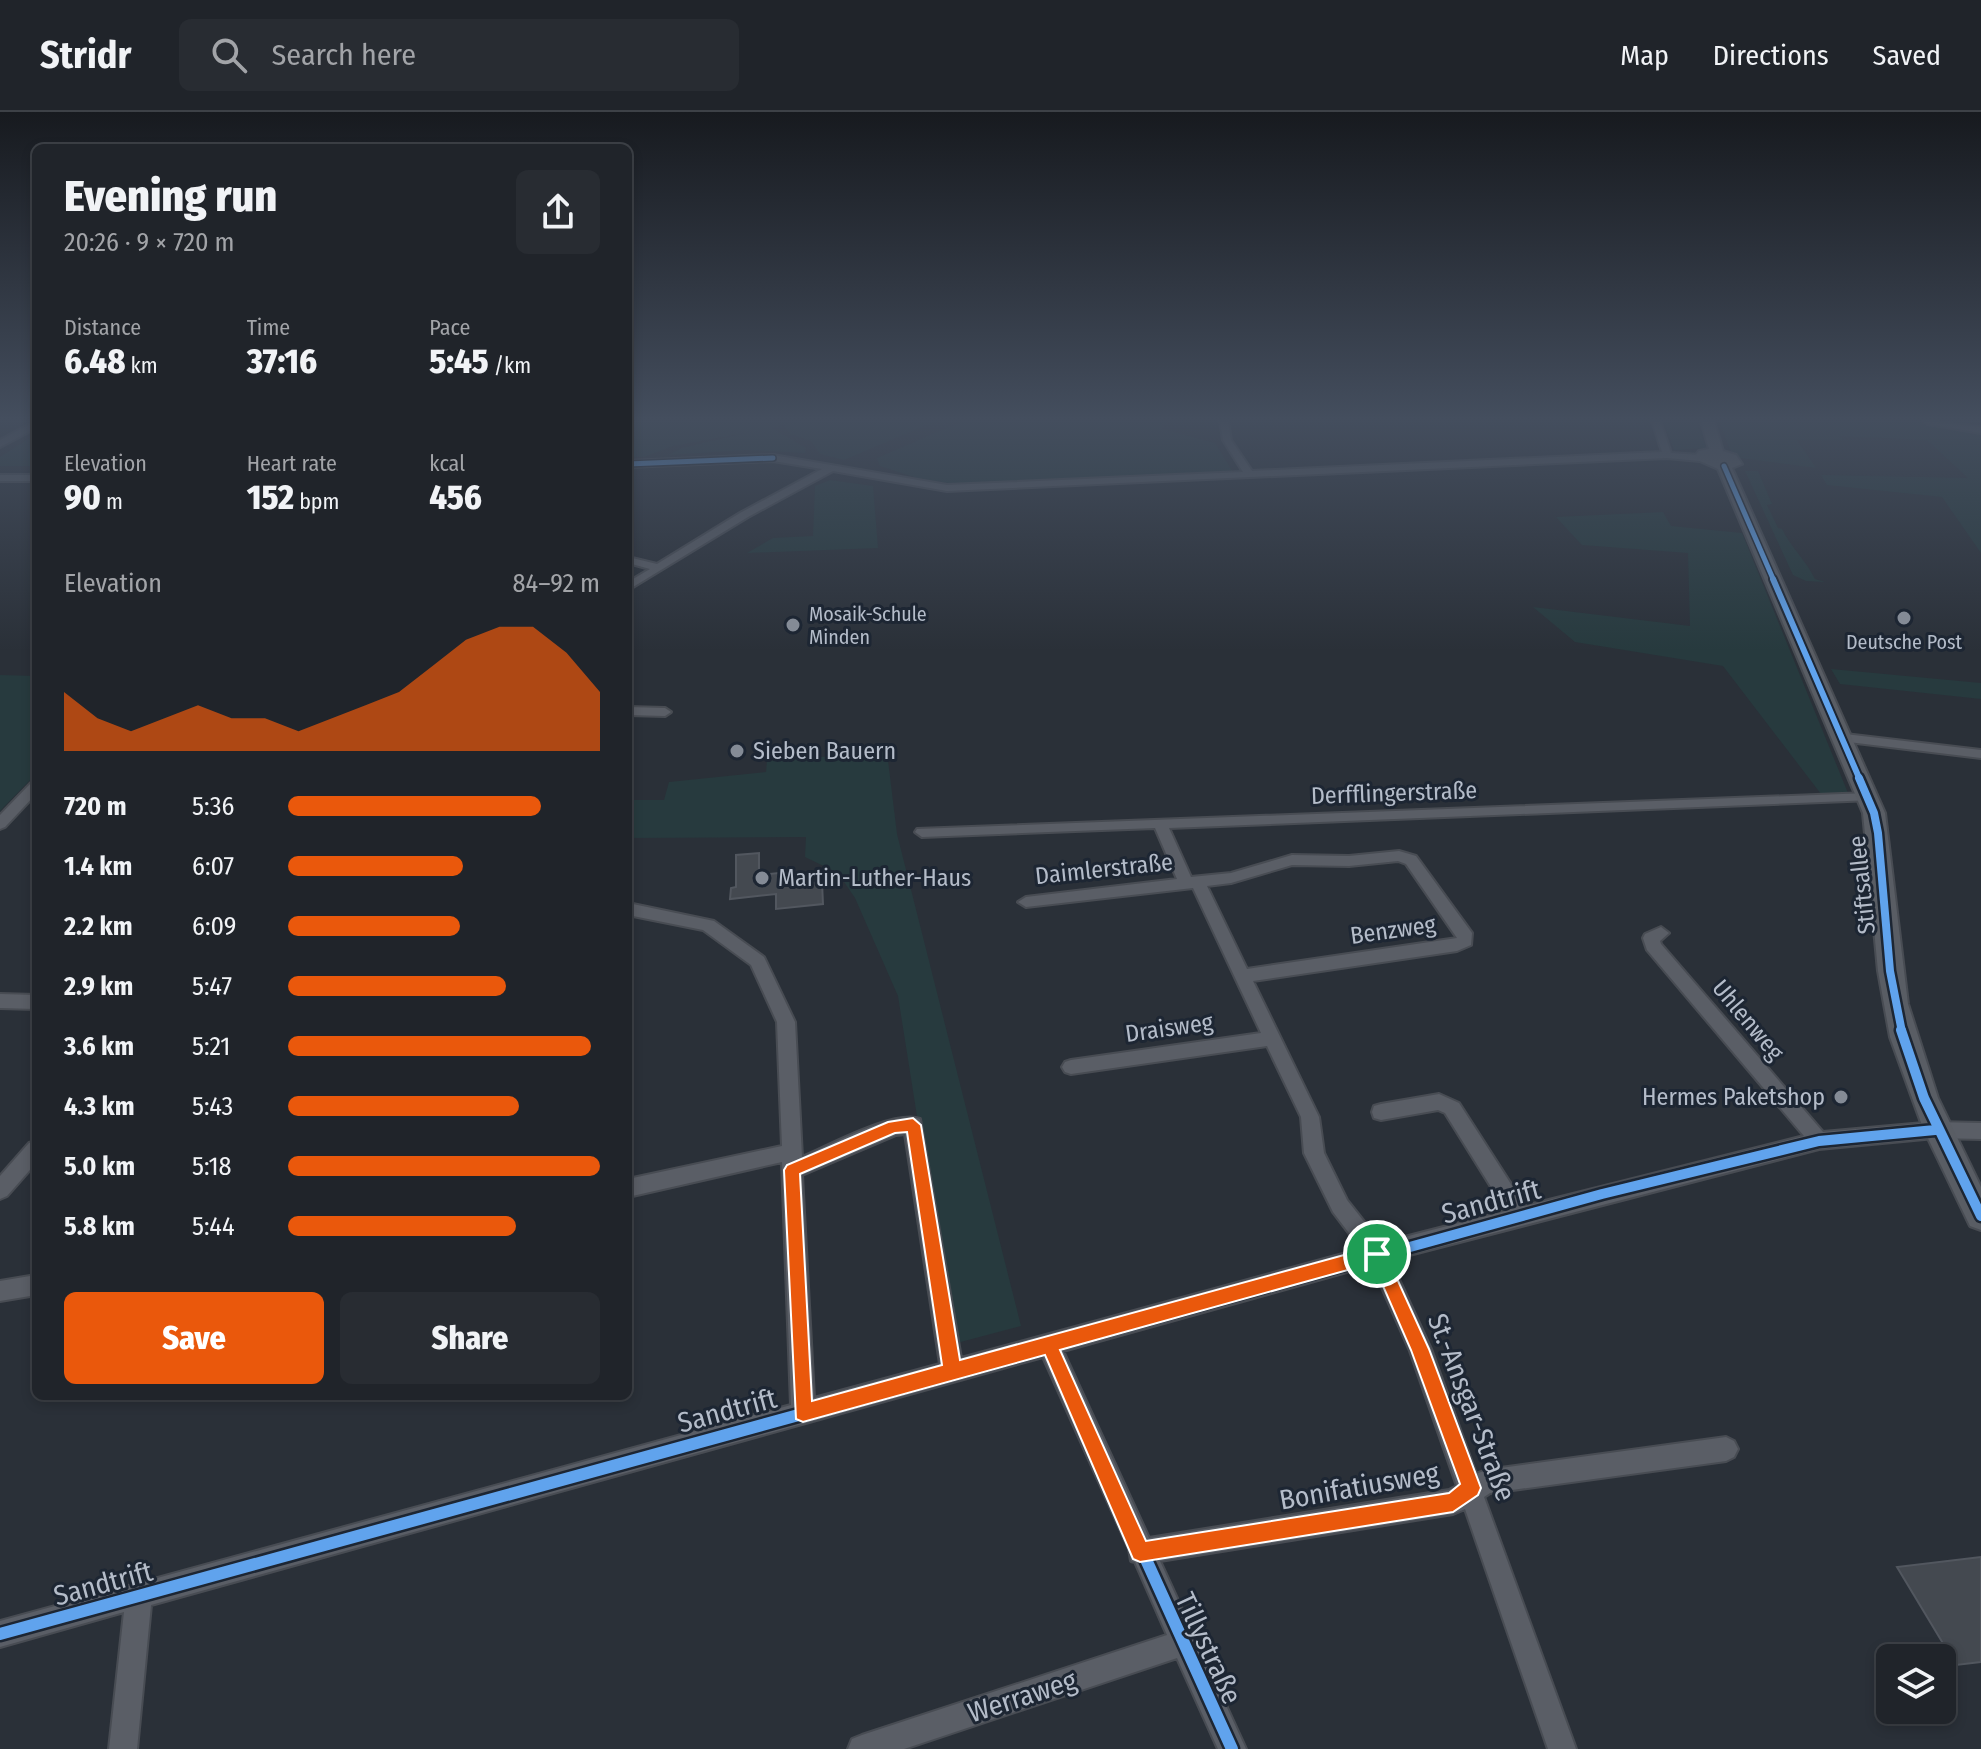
<!DOCTYPE html>
<meta charset="utf-8">
<style>
:root{--surface:#20242a;--page:#282c32;--text:#f1f3f6;--muted:#a2a4a8;--line:#3d4147;--accent:#ea580c}
body{margin:0;font-family:"Fira Sans Condensed",sans-serif;background:var(--page);color:var(--text);height:100vh;display:flex;flex-direction:column;font-size:30px;white-space:nowrap}
*{box-sizing:border-box;margin:0}
p{font-size:26px;color:var(--muted)}
.icon{flex:none;width:44px;height:44px;fill:none;stroke:currentColor;stroke-width:2;stroke-linecap:round;stroke-linejoin:round}
.map{position:relative;flex:1;overflow:hidden}
.side{position:absolute;left:32px;top:32px;width:600px;height:1256px;display:flex;flex-direction:column;background:var(--surface);border-radius:12px;box-shadow:0 4px 12px #0003,0 0 0 2px var(--line)}
.side>*{flex:none}
.controls{position:absolute;left:1876px;top:1532px;display:grid;gap:16px}
.controls a{display:grid;place-items:center;width:80px;height:80px;border-radius:12px;background:var(--surface);box-shadow:0 4px 12px #0003,0 0 0 2px var(--line);font-size:40px}
.pin{position:absolute;display:grid;place-items:center;width:68px;height:68px;color:#fff;margin:-34px;border:4px solid #fff;border-radius:50%;box-shadow:0 2px 8px #0007}
.round{display:grid;place-items:center;flex:none;width:84px;height:84px;border-radius:12px;background:var(--page)}
.overview{display:flex;align-items:center;justify-content:space-between;height:136px;padding:0 32px}
h1{font-size:44px;font-weight:800;line-height:60px}
.stats{display:grid;grid-template-columns:repeat(3,1fr);gap:12px;height:136px;padding:8px 32px}
.stats div{display:grid;align-content:center}
.stats b{font-size:34px;font-weight:800}
.stats small{font-size:22px;font-weight:400}
.stats p{font-size:22px}
.chart{height:224px;padding:16px 32px}
.chart p{display:flex;justify-content:space-between}
.chart svg{width:100%;height:144px;margin-top:8px;fill:var(--accent);opacity:.7}
.primary-button{display:flex;gap:16px;margin-top:auto;padding:16px 32px}
.primary-button a{flex:1;height:92px;border-radius:12px;background:var(--accent);color:#fff;font-size:32px;font-weight:800;line-height:92px;text-align:center}
.primary-button a+a{background:var(--page);color:var(--text)}
ul{padding:0 32px;list-style:none;font-size:26px}
li{display:grid;grid-template-columns:128px 96px 1fr;align-items:center;height:60px}
li i{height:20px;border-radius:10px;background:var(--accent)}
header{display:flex;align-items:center;gap:48px;box-sizing:border-box;height:112px;padding:0 40px;background:var(--surface);border-bottom:2px solid var(--line)}
header strong{font-size:38px}
nav{display:flex;gap:44px;margin-inline-start:auto;font-size:28px}
.search{width:560px;height:72px;background:var(--page);display:flex;align-items:center;gap:20px;box-sizing:border-box;padding:0 28px;border-radius:12px;color:var(--muted);font-size:30px}
.map>svg:first-child{display:block}
.green{fill:#273a3e}
.building{fill:#444950;stroke:#52575f;stroke-width:2}
.lines{fill:none;stroke-linecap:round;stroke-linejoin:round}
.minor-casing{stroke:#484c53;stroke-width:4}
.tertiary-casing{stroke:#484c53;stroke-width:4}
.secondary-casing{stroke:#484c53;stroke-width:4}
.minor{fill:#5a5e66;fill-rule:evenodd}
.tertiary{fill:#5a5e66;fill-rule:evenodd}
.secondary{fill:#595d64;fill-rule:evenodd}
.cycleway-far4-casing{stroke:#1d2633;stroke-width:8}
.cycleway-far3-casing{stroke:#1d2633;stroke-width:10}
.cycleway-far2-casing{stroke:#1d2633;stroke-width:13}
.cycleway-far1-casing{stroke:#1d2633;stroke-width:15}
.cycleway-casing{stroke:#1d2633;stroke-width:17}
.cycleway-far4{stroke:#60a3ed;stroke-width:5}
.cycleway-far3{stroke:#60a3ed;stroke-width:6}
.cycleway-far2{stroke:#60a3ed;stroke-width:8}
.cycleway-far1{stroke:#60a3ed;stroke-width:10}
.cycleway{stroke:#60a3ed;stroke-width:12}
.route{fill:#ea580c;stroke:#fff;stroke-width:2;fill-rule:evenodd}
.poi-dot{fill:#848b96;stroke:#1d2633;stroke-width:3}
.labels{text-anchor:middle;stroke-width:6;stroke-linejoin:round;paint-order:stroke}
.far-poi-label{font-size:20px;fill:#b4bcc9;stroke:#1d2633;text-anchor:start}
.poi-label{font-size:24px;fill:#b4bcc9;stroke:#1d2633;text-anchor:start}
.street-label{font-size:24px;fill:#b4bcc9;stroke:#1d2633}
.near-street-label{font-size:28px;fill:#b4bcc9;stroke:#1d2633}
</style>
<header>
<strong>Stridr</strong>
<div class="search"><svg class="icon" aria-label="search" viewBox="0 0 24 24"><circle cx="10" cy="10" r="6"/><path d="M15 15l6 6"/></svg>Search here</div>
<nav><a>Map</a><a>Directions</a><a>Saved</a></nav>
</header>
<div class="map">
<svg width="1981" height="1637" viewBox="0 0 1981 1637">
<rect width="100%" height="100%" fill="#2a3038"/>
<!-- green -->
<path class="green" d="M628 309H936L844 348 820 342 811 329 790 322 784 312 772 316 806 336 805 341 746 338 668 343 682 336 745 321 673 334 644 345H628Z
M963 309H1165L1162 317 1215 331 1233 360 955 372 917 366 880 354 877 346Z
M1663 309H1696L1707 336 1674 338Z
M1719 309H1917L1981 320V441L1942 385 1827 373 1821 363 1968 366 1927 328 1840 324 1843 328H1797L1816 356 1733 345Z
M36 322V354H0V345Z
M1745 359H1758L1772 392 1767 393 1778 416 1782 417C1792 437 1805 447 1815 467L1825 470 1806 469 1793 463Z
M830 368 873 374 878 436 747 441 773 426 813 424 815 374Z
M1663 400 1671 414 1742 421 1848 681 1821 682 1723 554 1575 530 1533 495 1690 514 1688 441 1582 433 1556 405Z
M1831 557 1981 571V587L1840 572Z
M0 563 36 564V662L0 699Z
M887 640 897 722 1021 1214 953 1232 898 884 855 786 838 761 805 745 806 725 628 726V688H664L669 670 766 660 767 649Z"/>
<!-- building -->
<path class="building" d="M759 741V763L788 760V773L822 770 823 792 776 797V782L730 787 731 776 736 775V743Z
M1981 1445V1550L1956 1553 1897 1455Z"/>
<g class="lines">
<defs>
<path id="minor" d="M36 309V316L0 335V328Z
M1220 309H1228L1231 328 1252 359 1662 340 1652 309H1660L1671 341 1700 343 1705 346 1700 349 1667 346 947 379 833 359 748 405 628 478V470L650 457 628 451V445L657 452 740 401 822 357 773 349 628 355V349L773 343 947 373 1243 360 1223 328Z
M0 363H36V369H0Z
M628 595 665 596 671 600 665 604 628 603Z
M1845 622 1981 638V646L1840 629 1838 626Z
M36 670V682L5 715 0 717V703L31 671Z
M1868 681 1873 682 1875 685 1873 688 1169 716 1191 765 1231 761 1292 743 1349 744 1399 739 1416 744 1472 821 1471 833 1457 839 1253 869 1319 1005 1324 1041 1347 1088 1381 1131 1506 1099 1445 1001 1438 998 1381 1008 1374 1006 1372 1000 1374 994 1381 992 1439 982 1459 991 1525 1094 1804 1024 1647 838 1643 826 1645 822 1661 815 1669 821 1660 829 1661 832 1823 1020 1935 1010 1981 1011V1027L1935 1026 1819 1037 1390 1148 1431 1237 1476 1362 1486 1358 1726 1325 1734 1329 1738 1337 1734 1345 1726 1349 1490 1381 1484 1385 1576 1637H1548L1465 1397 1453 1402 1160 1449 1246 1637H1218L1177 1546 904 1637H848L852 1627 862 1623 1167 1523 1135 1450 1131 1449 1129 1437 1043 1245 151 1493 137 1637H109L124 1500 0 1535V1509L791 1293 782 1050 628 1085V1067L782 1034 777 910 751 853 703 818 628 803V791L714 809 764 845 795 910 802 1045C829 1034 893 998 920 1007L961 1246 1361 1137 1333 1100 1304 1041 1301 1005 1267 934 1071 962 1065 960 1062 955 1065 950 1071 948 1261 921 1193 776 1026 795 1018 790 1026 785 1177 767 1155 716 922 725 915 720 917 717ZM1398 749 1406 752 1457 826 1247 857 1207 774 1231 771 1292 753 1349 754ZM905 1022 940 1252 814 1286 802 1063 896 1023ZM1372 1153 1410 1239 1457 1374 1449 1378 1149 1426 1063 1239Z
M0 882 36 883V897L0 896Z
M36 1029V1051L7 1084 0 1087V1064L29 1031Z
M36 1163V1183L0 1189V1169Z"/>
<path id="tertiary" d="M1923 309 1981 315V321L1928 312Z"/>
<path id="secondary" d="M1701 309H1714L1723 339 1736 343 1742 352 1732 356 1885 701 1908 892 1938 986 1981 1075V1118L1970 1114 1923 1016 1890 925 1878 859 1863 701 1718 357 1693 346 1699 339 1709 337Z"/>
</defs>
<!-- minor casing -->
<use href="#minor" class="minor-casing"/>
<!-- tertiary casing -->
<use href="#tertiary" class="tertiary-casing"/>
<!-- secondary casing -->
<use href="#secondary" class="secondary-casing"/>
<!-- minor -->
<use href="#minor" class="minor"/>
<!-- tertiary -->
<use href="#tertiary" class="tertiary"/>
<!-- secondary -->
<use href="#secondary" class="secondary"/>
<defs>
<path id="cycleway-far4" d="M628 352 773 346
M1724 354 1774 469"/>
<path id="cycleway-far3" d="M1773 467 1860 668"/>
<path id="cycleway-far2" d="M1859 666 1874 701 1878 721 1890 859 1902 920"/>
<path id="cycleway-far1" d="M1901 918 1924 986 1981 1104
M1049 1233 1051 1238
M1036 1238 1602 1082 1819 1029 1935 1018"/>
<path id="cycleway" d="M1050 1236 1232 1637
M0 1522 1043 1236"/>
</defs>
<!-- cycleway-far4 casing -->
<use href="#cycleway-far4" class="cycleway-far4-casing"/>
<!-- cycleway-far3 casing -->
<use href="#cycleway-far3" class="cycleway-far3-casing"/>
<!-- cycleway-far2 casing -->
<use href="#cycleway-far2" class="cycleway-far2-casing"/>
<!-- cycleway-far1 casing -->
<use href="#cycleway-far1" class="cycleway-far1-casing"/>
<!-- cycleway casing -->
<use href="#cycleway" class="cycleway-casing"/>
<!-- cycleway-far4 -->
<use href="#cycleway-far4" class="cycleway-far4"/>
<!-- cycleway-far3 -->
<use href="#cycleway-far3" class="cycleway-far3"/>
<!-- cycleway-far2 -->
<use href="#cycleway-far2" class="cycleway-far2"/>
<!-- cycleway-far1 -->
<use href="#cycleway-far1" class="cycleway-far1"/>
<!-- cycleway -->
<use href="#cycleway" class="cycleway"/>
</g>
<!-- sky -->
<linearGradient id="sky" x2="0" y2="1"><stop stop-color="#171a1f"/><stop offset="0.57" stop-color="#444e5e"/><stop offset="1" stop-color="#444e5e" stop-opacity="0"/></linearGradient>
<rect width="1981" height="539" fill="url(#sky)"/>
<!-- route -->
<path class="route" d="M913 1006 921 1013 960 1248 1377 1134 1383 1136 1429 1237 1481 1376 1478 1383 1453 1400 1140 1450 1133 1447 1045 1243 803 1310 796 1307 784 1058 787 1053 888 1010ZM907 1020 942 1253 812 1289 800 1062 895 1021ZM1373 1151 1411 1238 1460 1372 1449 1381 1146 1429 1060 1238Z"/>
<!-- markers -->
<g class="poi-dot">
<circle cx="1904" cy="506" r="8"/>
<circle cx="793" cy="513" r="8"/>
<circle cx="737" cy="639" r="8"/>
<circle cx="762" cy="766" r="8"/>
<circle cx="1841" cy="985" r="8"/>
</g>
<g class="labels">
<!-- far-poi labels -->
<g class="far-poi-label">
<text x="809" y="509">Mosaik-Schule<tspan x="809" dy="23">Minden</tspan></text>
<text x="1904" y="537" text-anchor="middle">Deutsche Post</text>
</g>
<!-- poi labels -->
<g class="poi-label">
<text x="753" y="647">Sieben Bauern</text>
<text x="778" y="774">Martin-Luther-Haus</text>
<text x="1825" y="993" text-anchor="end">Hermes Paketshop</text>
</g>
<!-- street labels -->
<g class="street-label">
<text transform="translate(1394 681) rotate(-2)" y="8">Derfflingerstraße</text>
<text transform="translate(1104 757) rotate(-6)" y="8">Daimlerstraße</text>
<text transform="translate(1862 773) rotate(-96)" y="8">Stiftsallee</text>
<text transform="translate(1393 818) rotate(-8)" y="8">Benzweg</text>
<text transform="translate(1748 908) rotate(50)" y="8">Uhlenweg</text>
<text transform="translate(1169 916) rotate(-8)" y="8">Draisweg</text>
</g>
<!-- near-street labels -->
<g class="near-street-label">
<text transform="translate(1491 1089) rotate(-15)" y="10">Sandtrift</text>
<text transform="translate(1472 1295) rotate(69)" y="10">St.-Ansgar-Straße</text>
<text transform="translate(727 1298) rotate(-15)" y="10">Sandtrift</text>
<text transform="translate(1359 1374) rotate(-10)" y="10">Bonifatiusweg</text>
<text transform="translate(103 1471) rotate(-15)" y="10">Sandtrift</text>
<text transform="translate(1209 1536) rotate(65)" y="10">Tillystraße</text>
<text transform="translate(1022 1584) rotate(-18)" y="10">Werraweg</text>
</g>
</g>
</svg>
<div class="controls">
<a><svg class="icon" aria-label="layers" viewBox="0 0 24 24"><path d="M12 4l9 5-9 5-9-5zM3 14l9 5 9-5"/></svg></a>
</div>
<div class="pin" style="left:1377px;top:1142px;background:#1e9e55"><svg class="icon" aria-label="arrive" viewBox="0 0 24 24"><path d="M6 21V4h12l-3 4 3 4H6"/></svg></div>
<section class="side">
<div class="overview"><div><h1>Evening run</h1><p>20:26 · 9 × 720 m</p></div><a class="round"><svg class="icon" aria-label="share" viewBox="0 0 24 24"><path d="M12 15V3M7 8l5-5 5 5M5 13v7h14v-7"/></svg></a></div>
<div class="stats">
<div><p>Distance</p><b>6.48<small> km</small></b></div>
<div><p>Time</p><b>37:16</b></div>
<div><p>Pace</p><b>5:45<small> /km</small></b></div>
</div>
<div class="stats">
<div><p>Elevation</p><b>90<small> m</small></b></div>
<div><p>Heart rate</p><b>152<small> bpm</small></b></div>
<div><p>kcal</p><b>456</b></div>
</div>
<div class="chart"><p><span>Elevation</span>84–92 m</p>
<svg viewBox="0 0 160 44" preserveAspectRatio="none"><path d="M0 44V26L10 34L20 38L30 34L40 30L50 34L60 34L70 38L80 34L90 30L100 26L110 18L120 10L130 6L140 6L150 14L160 26V44z"/></svg>
</div>
<ul>
<li><b>720 m</b>5:36<i style="width:81%"></i></li>
<li><b>1.4 km</b>6:07<i style="width:56%"></i></li>
<li><b>2.2 km</b>6:09<i style="width:55%"></i></li>
<li><b>2.9 km</b>5:47<i style="width:70%"></i></li>
<li><b>3.6 km</b>5:21<i style="width:97%"></i></li>
<li><b>4.3 km</b>5:43<i style="width:74%"></i></li>
<li><b>5.0 km</b>5:18<i style="width:100%"></i></li>
<li><b>5.8 km</b>5:44<i style="width:73%"></i></li>
</ul>
<div class="primary-button"><a>Save</a><a>Share</a></div>
</section>
</div>
